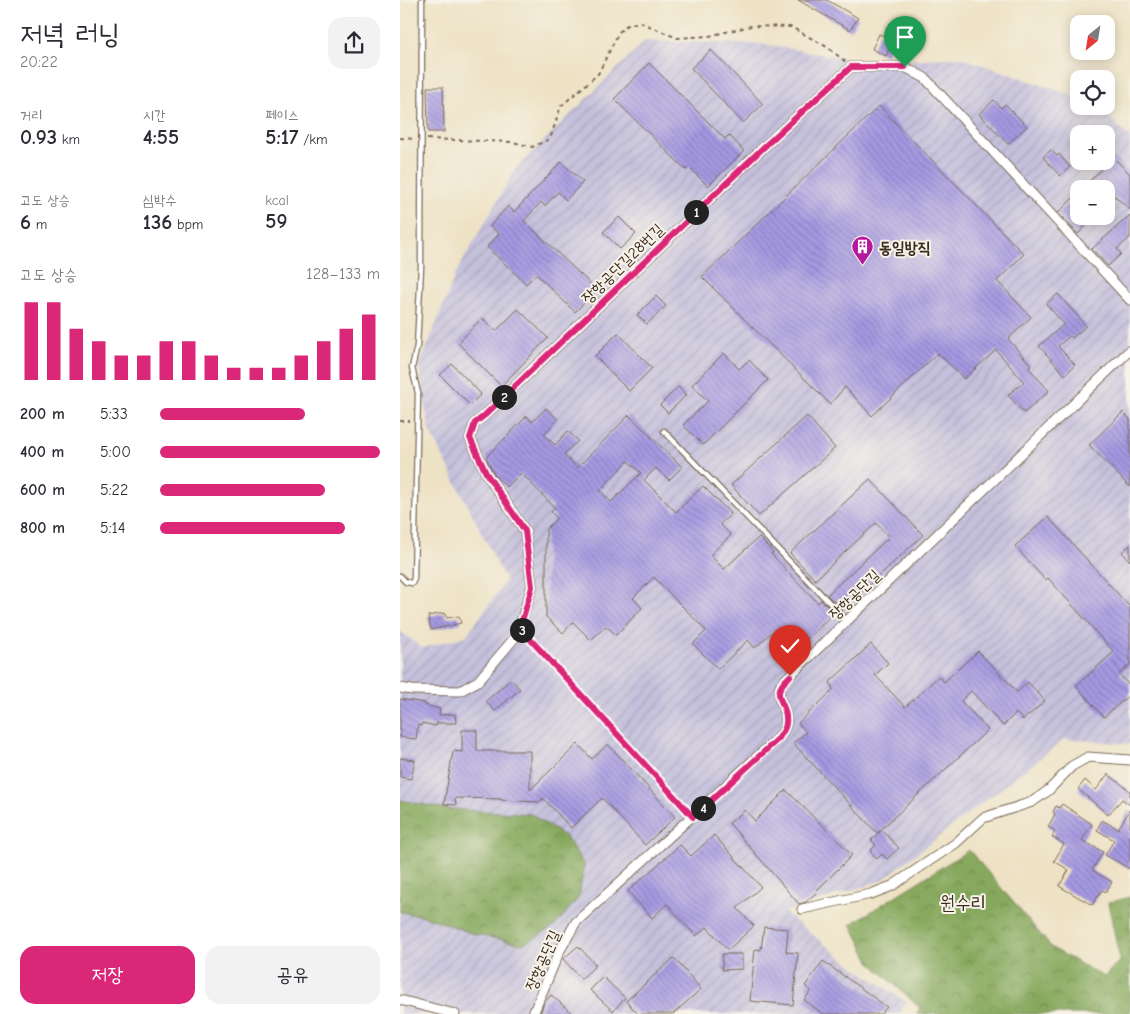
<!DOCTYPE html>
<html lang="ko">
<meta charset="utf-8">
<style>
:root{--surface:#fff;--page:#f2f2f3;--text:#2b2b33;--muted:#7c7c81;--accent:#db2777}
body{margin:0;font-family:"Comic Neue","Poor Story",sans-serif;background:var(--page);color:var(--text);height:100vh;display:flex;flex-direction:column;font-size:19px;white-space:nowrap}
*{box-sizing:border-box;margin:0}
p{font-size:16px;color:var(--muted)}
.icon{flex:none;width:28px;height:28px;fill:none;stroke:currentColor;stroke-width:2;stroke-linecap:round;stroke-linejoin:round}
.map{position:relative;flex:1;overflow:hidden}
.side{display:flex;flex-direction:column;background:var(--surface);width:400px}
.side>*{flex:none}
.needle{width:32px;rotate:210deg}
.tools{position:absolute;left:670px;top:15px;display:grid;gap:10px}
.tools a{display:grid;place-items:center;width:45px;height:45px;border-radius:10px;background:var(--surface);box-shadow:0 2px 12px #0003;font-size:25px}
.pin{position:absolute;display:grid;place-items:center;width:42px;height:42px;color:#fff;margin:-51px -21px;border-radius:50% 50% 50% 0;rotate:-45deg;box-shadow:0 0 5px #0007}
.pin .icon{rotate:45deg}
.km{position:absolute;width:25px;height:25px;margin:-12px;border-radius:50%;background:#222;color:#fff;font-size:14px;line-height:25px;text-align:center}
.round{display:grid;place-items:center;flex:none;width:52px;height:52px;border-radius:15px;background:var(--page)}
.headline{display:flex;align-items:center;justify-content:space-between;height:85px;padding:0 20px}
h1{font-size:28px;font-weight:600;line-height:38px}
.metrics{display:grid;grid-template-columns:repeat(3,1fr);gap:8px;height:85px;padding:5px 20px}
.metrics div{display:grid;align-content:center}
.metrics b{font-size:21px;font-weight:600}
.metrics small{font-size:14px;font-weight:400}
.metrics p{font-size:14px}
.chart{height:140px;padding:10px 20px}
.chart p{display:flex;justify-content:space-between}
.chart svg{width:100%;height:90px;margin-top:5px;stroke:var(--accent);stroke-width:6}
.action{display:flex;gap:10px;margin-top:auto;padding:10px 20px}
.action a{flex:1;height:58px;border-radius:15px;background:var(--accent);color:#fff;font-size:20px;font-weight:600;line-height:58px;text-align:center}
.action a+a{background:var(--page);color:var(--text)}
ul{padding:0 20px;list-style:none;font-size:16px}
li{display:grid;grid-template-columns:80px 60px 1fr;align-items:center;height:38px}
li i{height:12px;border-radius:6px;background:var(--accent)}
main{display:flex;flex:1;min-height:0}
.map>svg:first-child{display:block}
.industrial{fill:url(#industrial-furrows);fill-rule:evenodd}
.forest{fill:url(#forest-crowns);stroke:#616a3e}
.building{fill:url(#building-back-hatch);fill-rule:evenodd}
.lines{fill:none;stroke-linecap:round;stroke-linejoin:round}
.service-casing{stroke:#7a6a58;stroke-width:7}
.minor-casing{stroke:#7a6a58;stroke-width:11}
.path{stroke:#7a6a58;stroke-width:2;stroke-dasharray:4 4;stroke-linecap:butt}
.service{stroke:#fff;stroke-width:4.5}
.minor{stroke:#fff;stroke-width:9}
.route-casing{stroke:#fff;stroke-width:10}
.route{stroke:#db2777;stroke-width:6}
.labels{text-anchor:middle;stroke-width:4;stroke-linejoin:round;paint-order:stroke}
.poi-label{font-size:16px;font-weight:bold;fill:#3b2a1e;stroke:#f7f3e8;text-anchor:start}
.street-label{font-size:16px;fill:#3b2a1e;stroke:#f7f3e8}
.quarter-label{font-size:19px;fill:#3b2a1e;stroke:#f7f3e8}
</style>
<main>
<section class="side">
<div class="headline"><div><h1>저녁 러닝</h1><p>20:22</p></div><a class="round"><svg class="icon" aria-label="share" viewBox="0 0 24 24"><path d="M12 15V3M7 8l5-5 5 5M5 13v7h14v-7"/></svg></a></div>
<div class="metrics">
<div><p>거리</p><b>0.93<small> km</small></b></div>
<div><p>시간</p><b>4:55</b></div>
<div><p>페이스</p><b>5:17<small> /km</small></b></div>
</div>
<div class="metrics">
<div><p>고도 상승</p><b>6<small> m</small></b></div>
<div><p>심박수</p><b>136<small> bpm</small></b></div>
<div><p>kcal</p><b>59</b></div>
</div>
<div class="chart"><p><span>고도 상승</span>128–133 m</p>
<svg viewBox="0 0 160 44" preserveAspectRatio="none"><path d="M5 44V6M15 44V6M25 44V19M35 44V25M45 44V32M55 44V32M65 44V25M75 44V25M85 44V32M95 44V38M105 44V38M115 44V38M125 44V32M135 44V25M145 44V19M155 44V12"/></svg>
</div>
<ul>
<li><b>200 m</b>5:33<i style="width:66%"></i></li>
<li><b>400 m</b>5:00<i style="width:100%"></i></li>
<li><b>600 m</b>5:22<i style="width:75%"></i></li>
<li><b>800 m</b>5:14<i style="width:84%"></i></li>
</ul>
<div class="action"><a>저장</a><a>공유</a></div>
</section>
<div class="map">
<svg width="730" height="1014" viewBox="0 0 730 1014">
<defs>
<pattern id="industrial-furrows" width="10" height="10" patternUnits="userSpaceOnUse" patternTransform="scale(1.25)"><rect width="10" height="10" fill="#c4c0db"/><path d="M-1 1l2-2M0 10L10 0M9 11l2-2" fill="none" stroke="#a9a5bc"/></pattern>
<pattern id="forest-crowns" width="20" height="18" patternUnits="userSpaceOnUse" patternTransform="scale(1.25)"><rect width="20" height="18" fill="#87a95d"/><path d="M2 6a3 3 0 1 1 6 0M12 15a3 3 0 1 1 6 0" fill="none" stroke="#708a4c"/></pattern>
<pattern id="building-back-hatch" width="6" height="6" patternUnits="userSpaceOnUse" patternTransform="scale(1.25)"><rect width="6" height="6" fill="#a599e3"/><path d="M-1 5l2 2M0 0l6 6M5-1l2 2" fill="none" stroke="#887db7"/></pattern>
</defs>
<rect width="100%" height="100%" fill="#f7f3e8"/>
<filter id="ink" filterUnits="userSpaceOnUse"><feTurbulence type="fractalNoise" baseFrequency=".02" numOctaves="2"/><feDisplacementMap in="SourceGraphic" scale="10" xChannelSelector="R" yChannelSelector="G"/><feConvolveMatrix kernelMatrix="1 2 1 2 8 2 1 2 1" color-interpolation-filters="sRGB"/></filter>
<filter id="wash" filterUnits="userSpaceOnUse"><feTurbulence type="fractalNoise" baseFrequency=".0096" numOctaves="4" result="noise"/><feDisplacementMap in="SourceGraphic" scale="20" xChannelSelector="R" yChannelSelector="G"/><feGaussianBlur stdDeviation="1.12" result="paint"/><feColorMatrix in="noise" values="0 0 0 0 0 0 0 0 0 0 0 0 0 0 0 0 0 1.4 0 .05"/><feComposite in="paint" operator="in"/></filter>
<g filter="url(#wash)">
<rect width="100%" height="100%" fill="#eee2c5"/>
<!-- industrial -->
<path class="industrial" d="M245 41 363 44 454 60 489 61 560 57 679 98V106H698L730 138V744L665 739 481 881 384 912 455 968 507 1002 499 1014H0V631L22 648 66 636 106 581 29 429 19 367 56 273 116 168ZM679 134H706V161H679ZM679 189H706V216H679Z"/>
<!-- forest -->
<path class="forest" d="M0 800 47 809 131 814 167 838 184 865 179 897 155 926 123 944 74 934 24 916 0 912Z
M569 850 652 948 704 977 720 960 708 903 730 897V1014H516L520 1008 471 963 451 924Z"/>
<g id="blocks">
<!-- building -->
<path class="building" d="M398 0H427L458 18 450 30Z
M479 34 493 40 486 56 472 49Z
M311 50 363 104 343 123 291 68Z
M249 63 325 139 329 135 344 151 308 186 289 167 286 170 214 99Z
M27 87H43L44 132H28Z
M594 100 601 108 605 104 627 126 608 144 579 114Z
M479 106 624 254 597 281 631 317 608 339 631 365 628 367 649 391 624 413 608 395 624 382 596 350 564 379 538 353 472 416 445 387 430 404 302 277Z
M651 150 657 156 659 154 670 167 660 176 643 157Z
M713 157 730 174V210L715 196 706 205V189H682Z
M161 162 183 182 166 200 158 192 145 206 141 202 124 221 197 290 175 312 136 274 126 284 87 247 99 234 90 226 108 206 114 212Z
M679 192V216H695L678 234 658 213Z
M730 215V238L717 249 721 254 708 266 692 249Z
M219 217 236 234 220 249 203 232Z
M658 294 686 326 672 338 670 336 658 346 675 365 665 375 639 346 664 324 646 304Z
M256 296 266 306 247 324 237 315Z
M118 309 148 338 101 386 58 343 82 318 96 331Z
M218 333 252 368 229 391 195 356Z
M324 353 339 369 349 360 368 380 303 445 283 425 308 401 292 385Z
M52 364 81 394 70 405 40 375Z
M278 387 286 395 268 413 260 405Z
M146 408 158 419 144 434 155 445 168 431 178 441 164 454 177 468 229 415 282 467 269 480 256 468 244 480 276 512 303 486 331 514 320 524 331 535 310 555 324 569 359 537 373 553 371 554 418 603 421 600 434 613 392 653 372 632 355 648 348 640 318 669 293 644 306 631 254 577 233 598 242 608 216 635 206 626 191 640 173 622 163 633 146 617V529L157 518 151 512 155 508 121 473 107 487 95 476 86 457 127 416 132 422ZM228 461 241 473 211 502 200 490Z
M723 412 730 419V487L689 445Z
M407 416 435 448 359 516 331 485Z
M470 479 523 535 442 610 427 595 489 537 476 523 415 580 390 553Z
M648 517 730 607V665L719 674 730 686V694L704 717 676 686 714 652 648 578 645 580 615 546Z
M730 545V561L722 552Z
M44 613 47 618 59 616 61 623 31 630 28 616Z
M471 644 488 663 475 675 505 707 539 676 544 682 578 651 617 692 628 682 645 701 623 720 616 713 603 726 571 691 561 701 588 730 477 833 393 743 406 732 398 723 433 690 430 682Z
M111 679 120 689 95 711 86 701Z
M0 699 25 703V705L40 709 39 715 55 714 56 723H37L36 726 22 723 21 726 18 725 16 739 0 737Z
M62 730H77V751H130V790L178 744 192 759 208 744 275 817 245 845 202 798 171 828 143 798 139 802 101 800V799L55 798 56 805 44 804 53 751 62 752Z
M0 758 15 760 11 779 0 777Z
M708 774 730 791V805L722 799 708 815 678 789 685 780 696 790Z
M386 790 452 855 416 891 417 892 406 902 399 904 329 823 345 810 355 821Z
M662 804 692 824 682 840 703 852 692 870 712 882 706 892 702 890 692 905 659 886 669 870 654 861 664 844 652 837 655 831 648 827 655 814 653 812 656 806 659 808Z
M730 809V869L705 855 714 840 697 830 702 820 718 829Z
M482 830 499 848 487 859 482 854 477 859 470 851 476 845 471 840Z
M314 835 361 887 337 908 354 926 328 950 307 927 296 936 267 904 252 918 228 891 280 845 291 856Z
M364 927 388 929 386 952 398 953 393 1005 350 1001 355 949 361 950Z
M178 946 196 965 181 979 163 959Z
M322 954H342V969L322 970Z
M274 958 301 989 273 1014H238L226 1001Z
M423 961 487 1007 481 1014H423L404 1000 411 991 405 986Z
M203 977 225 998 213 1011 190 990Z
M151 995 173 1014H140L144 1003Z"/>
</g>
</g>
<g filter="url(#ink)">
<use href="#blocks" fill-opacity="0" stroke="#7a6a58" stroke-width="1"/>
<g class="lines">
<defs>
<path id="service" d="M264 431 447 621
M0 576 6 582 12 583 14 579 18 393 12 368 17 346 21 267 22 0
M120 628 292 816"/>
<path id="minor" d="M0 688 12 690 60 691 78 681 117 635 132 587 125 531 86 473 70 438 75 423 85 415 365 146 451 67H505L525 78 730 300
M402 909 471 894 492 886 556 843 583 818 632 802 649 790 672 766 688 757 730 760
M0 1000 55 1014
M133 1014 159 952 176 922 379 737C382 733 386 728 386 723 388 706 375 703 381 684L730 350"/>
</defs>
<!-- service casing -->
<use href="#service" class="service-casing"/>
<!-- minor casing -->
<use href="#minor" class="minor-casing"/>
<!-- path -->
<path class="path" d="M0 138 15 139
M27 139 113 142 132 147 150 139 161 106 198 74 219 32 227 25 240 22 277 38 309 36 351 26 391 27 427 47 446 62
M0 421H10"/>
<!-- service -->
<use href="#service" class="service"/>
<!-- minor -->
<use href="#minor" class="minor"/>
</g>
</g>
<g class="lines" filter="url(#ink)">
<defs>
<path id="route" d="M390 676C366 698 389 700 386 723 386 728 382 733 379 738L293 817 120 628 132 587 125 531 86 473 70 438 75 423 85 415 365 146 451 67H505"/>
</defs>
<!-- route casing -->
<use href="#route" class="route-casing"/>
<!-- route -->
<use href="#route" class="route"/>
</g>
<!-- icons -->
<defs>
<symbol id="building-pin" viewBox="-11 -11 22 30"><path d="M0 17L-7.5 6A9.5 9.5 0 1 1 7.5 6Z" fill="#b5179e" stroke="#f7f3e8"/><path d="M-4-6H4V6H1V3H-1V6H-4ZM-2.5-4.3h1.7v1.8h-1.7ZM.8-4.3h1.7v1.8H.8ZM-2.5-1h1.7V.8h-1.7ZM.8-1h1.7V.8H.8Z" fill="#fff"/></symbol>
</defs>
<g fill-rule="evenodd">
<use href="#building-pin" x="450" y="234" width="25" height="34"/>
</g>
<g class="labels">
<!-- poi labels -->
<g class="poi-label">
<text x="479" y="253">동일방직</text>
</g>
<!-- street labels -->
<g class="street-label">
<text transform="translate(222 263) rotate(-44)" y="6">장항공단길28번길</text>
<text transform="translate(454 594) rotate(-44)" y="6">장항공단길</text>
<text transform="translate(142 960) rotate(-66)" y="6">장항공단길</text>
</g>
<!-- quarter labels -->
<g class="quarter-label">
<text x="563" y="909">원수리</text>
</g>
</g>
</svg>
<div class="tools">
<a><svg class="needle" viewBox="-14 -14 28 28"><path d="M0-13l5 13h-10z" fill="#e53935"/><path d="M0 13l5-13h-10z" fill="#7c7c81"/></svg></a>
<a><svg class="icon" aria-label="locate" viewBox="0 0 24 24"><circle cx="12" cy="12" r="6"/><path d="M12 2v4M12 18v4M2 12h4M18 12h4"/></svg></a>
<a>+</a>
<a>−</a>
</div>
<div class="pin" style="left:505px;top:67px;background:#1e9e55"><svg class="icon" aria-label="arrive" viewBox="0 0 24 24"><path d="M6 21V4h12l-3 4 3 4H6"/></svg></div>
<div class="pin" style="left:390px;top:676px;background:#d93025"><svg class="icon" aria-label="check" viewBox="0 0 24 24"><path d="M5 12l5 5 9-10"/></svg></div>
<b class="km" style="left:296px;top:212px">1</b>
<b class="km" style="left:104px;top:397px">2</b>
<b class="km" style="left:122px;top:630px">3</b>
<b class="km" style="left:303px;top:808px">4</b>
</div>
</main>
